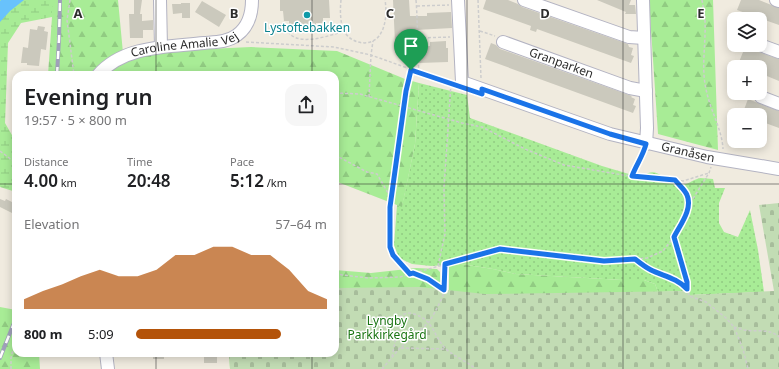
<!DOCTYPE html>
<meta charset="utf-8">
<style>
:root{--surface:#fff;--page:#f6f6f6;--text:#202124;--muted:#757577;--accent:#b45309}
body{margin:0;font-family:"Noto Sans",sans-serif;background:var(--page);color:var(--text);height:100vh;display:flex;flex-direction:column;font-size:15px;white-space:nowrap}
*{box-sizing:border-box;margin:0}
p{font-size:13px;color:var(--muted)}
.icon{flex:none;width:22px;height:22px;fill:none;stroke:currentColor;stroke-width:2;stroke-linecap:round;stroke-linejoin:round}
.map{position:relative;flex:1;overflow:hidden}
.panel{position:absolute;left:12px;top:71px;width:327px;height:286px;display:flex;flex-direction:column;background:var(--surface);border-radius:12px;box-shadow:0 2px 10px #0003}
.panel>*{flex:none}
.fabs{position:absolute;left:727px;top:12px;display:grid;gap:8px}
.fabs a{display:grid;place-items:center;width:40px;height:40px;border-radius:8px;background:var(--surface);box-shadow:0 2px 10px #0003;font-size:20px}
.pin{position:absolute;display:grid;place-items:center;width:34px;height:34px;color:#fff;margin:-41px -17px;border-radius:50% 50% 50% 0;rotate:-45deg;box-shadow:0 0 4px #0007}
.pin .icon{rotate:45deg}
.round{display:grid;place-items:center;flex:none;width:42px;height:42px;border-radius:12px;background:var(--page)}
.headline{display:flex;align-items:center;justify-content:space-between;height:68px;padding:0 12px}
h1{font-size:22px;font-weight:600;line-height:30px}
.stats{display:grid;grid-template-columns:repeat(3,1fr);gap:6px;height:68px;padding:4px 12px}
.stats div{display:grid;align-content:center}
.stats b{font-size:17px;font-weight:600}
.stats small{font-size:11px;font-weight:400}
.stats p{font-size:11px}
.chart{height:112px;padding:8px 12px}
.chart p{display:flex;justify-content:space-between}
.chart svg{width:100%;height:72px;margin-top:4px;fill:var(--accent);opacity:.7}
ul{padding:0 12px;list-style:none;font-size:13px}
li{display:grid;grid-template-columns:64px 48px 1fr;align-items:center;height:30px}
li i{height:10px;border-radius:5px;background:var(--accent)}
.map>svg:first-child{display:block}
.grass{fill:url(#grass-dots)}
.forest{fill:url(#forest-firs)}
.wetland{fill:url(#wetland-marsh)}
.cemetery{fill:url(#cemetery-stones)}
.water{fill:#68c2fc}
.building{fill:#cbc9bd}
.lines{fill:none;stroke-linecap:round;stroke-linejoin:round}
.minor-casing{stroke:#b3b3c2;stroke-width:14}
.path{stroke:#cdcdcd;stroke-width:1.5;stroke-dasharray:3 2;stroke-linecap:butt}
.minor{stroke:#fff;stroke-width:12}
.rail-casing{stroke:#a0a1ba;stroke-width:4}
.rail{stroke:#fff;stroke-width:2.5;stroke-dasharray:8;stroke-linecap:butt}
.route-casing{stroke:#fff;stroke-width:8}
.route{stroke:#1a73e8;stroke-width:5}
.grid{fill:none;stroke:#2d2d2d;stroke-width:1;stroke-opacity:0.55}
.culture-dot{fill:#0f9aa8;stroke:#fff;stroke-width:1.5}
.labels{text-anchor:middle;stroke-width:3;stroke-linejoin:round;paint-order:stroke}
.culture-label{font-size:12px;fill:#0d838f;stroke:#fff}
.street-label{font-size:12px;fill:#2d2d2d;stroke:#fff}
.park-label{font-size:12px;fill:#1a7513;stroke:#fff}
.grid-label{font-size:13px;text-anchor:middle;font-weight:bold;fill:#2d2d2d;stroke:#fff;stroke-width:3;stroke-linejoin:round;paint-order:stroke}
</style>
<div class="map">
<svg width="779" height="369" viewBox="0 0 779 369">
<defs>
<pattern id="grass-dots" width="8" height="8" patternUnits="userSpaceOnUse"><rect width="8" height="8" fill="#a8ec96"/><path d="M2 2h.1M6 6h.1" fill="none" stroke="#91cb82" stroke-width="1.8" stroke-linecap="round"/></pattern>
<pattern id="forest-firs" width="22" height="20" patternUnits="userSpaceOnUse"><rect width="22" height="20" fill="#a8ec96"/><path d="M5 1l3.5 6h-7zM16 11l3.5 6h-7z" fill="#91cb82"/></pattern>
<pattern id="wetland-marsh" width="20" height="14" patternUnits="userSpaceOnUse"><rect width="20" height="14" fill="#a8ec96"/><path d="M1 5h8M5 5V1M11 12h8M15 12V8" fill="none" stroke="#91cb82"/></pattern>
<pattern id="cemetery-stones" width="16" height="16" patternUnits="userSpaceOnUse"><rect width="16" height="16" fill="#c2dcb4"/><path d="M2 7V4a2 2 0 0 1 4 0v3zM10 15v-3a2 2 0 0 1 4 0v3z" fill="#a7bd9b"/></pattern>
</defs>
<rect width="100%" height="100%" fill="#f0ebdf"/>
<!-- grass -->
<path class="grass" d="M419 83 467 95 470 118 602 166 629 174 644 176C655 166 663 179 674 183 686 188 689 181 700 178 704 178 709 179 713 179L715 188H725L719 203V223L724 232 738 237 750 210 758 250 764 292 689 295V291L658 292 655 284 644 280H622L516 274 493 269 461 264 431 266 412 264 399 258 394 245 397 205 402 206 415 144Z"/>
<!-- forest -->
<path class="forest" d="M52 0H118L123 53 251 47 337 51 405 79 419 83 415 144 402 207 335 181V75H48L52 17Z
M649 0H713L718 150 658 134Z
M461 264 493 269 516 274 622 280H644L655 284 658 292 654 312 449 294V265Z
M416 268 437 269 440 272 441 295 373 349 230 369 229 353H335V270L371 273Z
M0 307 16 310V353H39L40 369H0Z"/>
<!-- wetland -->
<path class="wetland" d="M0 0H52V17L21 23 8 43 5 123 16 142V192L0 187Z"/>
<!-- cemetery -->
<path class="cemetery" d="M779 203V369H230L229 353H335V288L419 287 485 294 689 291 690 295 774 291 759 205Z"/>
<!-- water -->
<path class="water" d="M1 0H24L10 11 0 22V1Z"/>
<!-- building -->
<path class="building" d="M134 0H142L140 14H142V21L153 20V30H143V38H130L129 14H134Z
M280 0H329L330 18H323V23H316V25L289 26V21H284L283 11H280Z
M393 0H409L410 16H427V13L451 12 452 28 415 30V31H413L411 36V46H415V47L430 46V42L446 41V48H448V62L419 63V60H402L401 43H395Z
M486 0H508L518 4 522 7 628 44 629 47 633 48 631 55 634 56 631 63 537 29 536 32 530 30 531 26 483 9Z
M597 0H631L629 5H635L636 14H625L626 12Z
M741 0H759L779 8V25L737 10Z
M202 1 226 15 219 27 195 12Z
M181 3H190V18H182V13L173 14 172 4H181Z
M38 26 45 27 44 31 48 32 46 50 41 49 39 66 27 65V63H21L23 47 28 48 30 29 37 30Z
M491 43 496 45 500 49 632 96 631 97 635 99 633 105 636 106 633 113 485 59Z
M745 47 779 59V81L762 74 763 71 760 70V67H752L739 62Z
M748 99 779 111V128L760 121V115H742Z
M0 199 5 201 6 199 16 204V215L0 207Z
M153 353H164V359H153Z
M204 353H217V363H204Z"/>
<g class="lines">
<defs>
<g id="minor">
<path d="M160 0 161 47"/>
<path id="s1" d="M458 0 462 82 610 134 707 157 779 169"/>
<path d="M524 0 629 37 644 38"/>
<path d="M643 0 647 128 646 144"/>
<path d="M776 0 779 1"/>
<path id="s2" d="M503 42 630 88 646 91"/>
<path d="M760 45 779 52"/>
<path id="s3" d="M98 75C124 45 168 47 204 43 215 42 228 42 237 35 248 27 252 14 252 0"/>
<path d="M761 97 779 104"/>
<path d="M106 353 108 369"/>
</g>
</defs>
<!-- minor casing -->
<use href="#minor" class="minor-casing"/>
<!-- path -->
<path class="path" d="M70 0 67 20 74 75
M341 0C340 9 340 23 344 31 350 43 370 48 379 36 386 27 387 12 385 0
M416 0C418 25 417 48 419 72
M478 0 481 78
M702 0C703 7 705 14 705 21 706 44 701 67 706 89 710 110 722 129 723 149
M417 6 449 5
M286 27C292 49 329 36 344 31
M480 31 495 36
M418 38 450 37
M246 42 334 47 371 55 452 84
M335 93 360 94 462 123 482 127 525 149 564 165 623 175 683 181 709 173
M369 97 371 55 373 41
M0 151 16 163
M335 155 367 172 377 174 391 198
M632 176 635 169 644 153
M676 181 687 195 689 205
M675 239 687 282 689 296 706 302 726 318 734 327 743 349 748 369
M635 259C651 273 672 274 687 289
M438 266 445 234 444 188 451 83
M413 273 428 279 443 289
M335 274 368 278 400 277 500 249 604 261 647 258 663 251 674 237 689 205 709 173 711 167
M410 274 393 255 390 247V207L406 91 411 71
M734 327C737 328 741 329 744 330 755 332 770 328 779 337
M401 348 445 349
M392 357 400 317C404 313 409 312 414 314 435 321 432 334 445 348 450 354 469 363 476 369
M11 369V358L16 338
M382 369 400 348 429 322 435 312 443 296 445 264"/>
<!-- minor -->
<use href="#minor" class="minor"/>
<defs>
<path id="rail" d="M57 75 59 39 60 0
M0 358 16 318"/>
</defs>
<!-- rail casing -->
<use href="#rail" class="rail-casing"/>
<!-- rail -->
<use href="#rail" class="rail"/>
</g>
<g class="lines">
<defs>
<path id="route" d="M411 70 482 94V89L610 134 646 144C643 156 636 165 632 176L675 180C679 185 685 190 687 195 693 209 680 225 674 237L687 282V289C677 278 663 276 651 270 645 267 640 263 635 259L604 261 500 249 445 264 444 290 428 279 413 273 410 274 393 255 390 247V207L406 91Z"/>
</defs>
<!-- route casing -->
<use href="#route" class="route-casing"/>
<!-- route -->
<use href="#route" class="route"/>
</g>
<!-- grid -->
<path class="grid" d="M156 0V75M312 0V75M467 0V369M623 0V369M0 184H16M335 184H779M156 353V369M312 353V369"/>
<!-- markers -->
<circle class="culture-dot" cx="307" cy="15" r="4"/>
<g class="labels">
<!-- culture labels -->
<g class="culture-label">
<text x="307" y="32">Lystoftebakken</text>
</g>
<!-- street labels -->
<g class="street-label">
<text dy="4" stroke="none"><textPath href="#s3" startOffset="94">Caroline Amalie Vej</textPath></text>
<text dy="4" stroke="none"><textPath href="#s2" startOffset="62">Granparken</textPath></text>
<text dy="4" stroke="none"><textPath href="#s1" startOffset="319">Granåsen</textPath></text>
</g>
<!-- park labels -->
<g class="park-label">
<text x="387" y="325">Lyngby<tspan x="387" dy="14">Parkkirkegård</tspan></text>
</g>
</g>
<g class="grid-label">
<text x="78" y="18">A</text>
<text x="234" y="18">B</text>
<text x="390" y="18">C</text>
<text x="545" y="18">D</text>
<text x="701" y="18">E</text>
</g>
</svg>
<div class="fabs">
<a><svg class="icon" aria-label="layers" viewBox="0 0 24 24"><path d="M12 4l9 5-9 5-9-5zM3 14l9 5 9-5"/></svg></a>
<a>+</a>
<a>−</a>
</div>
<div class="pin" style="left:411px;top:70px;background:#1e9e55"><svg class="icon" aria-label="arrive" viewBox="0 0 24 24"><path d="M6 21V4h12l-3 4 3 4H6"/></svg></div>
<section class="panel">
<div class="headline"><div><h1>Evening run</h1><p>19:57 · 5 × 800 m</p></div><a class="round"><svg class="icon" aria-label="share" viewBox="0 0 24 24"><path d="M12 15V3M7 8l5-5 5 5M5 13v7h14v-7"/></svg></a></div>
<div class="stats">
<div><p>Distance</p><b>4.00<small> km</small></b></div>
<div><p>Time</p><b>20:48</b></div>
<div><p>Pace</p><b>5:12<small> /km</small></b></div>
</div>
<div class="chart"><p><span>Elevation</span>57–64 m</p>
<svg viewBox="0 0 160 44" preserveAspectRatio="none"><path d="M0 44V38L10 33L20 29L30 24L40 20L50 24L60 24L70 20L80 11L90 11L100 6L110 6L120 11L130 11L140 20L150 33L160 38V44z"/></svg>
</div>
<ul>
<li><b>800 m</b>5:09<i style="width:76%"></i></li>
</ul>
</section>
</div>
